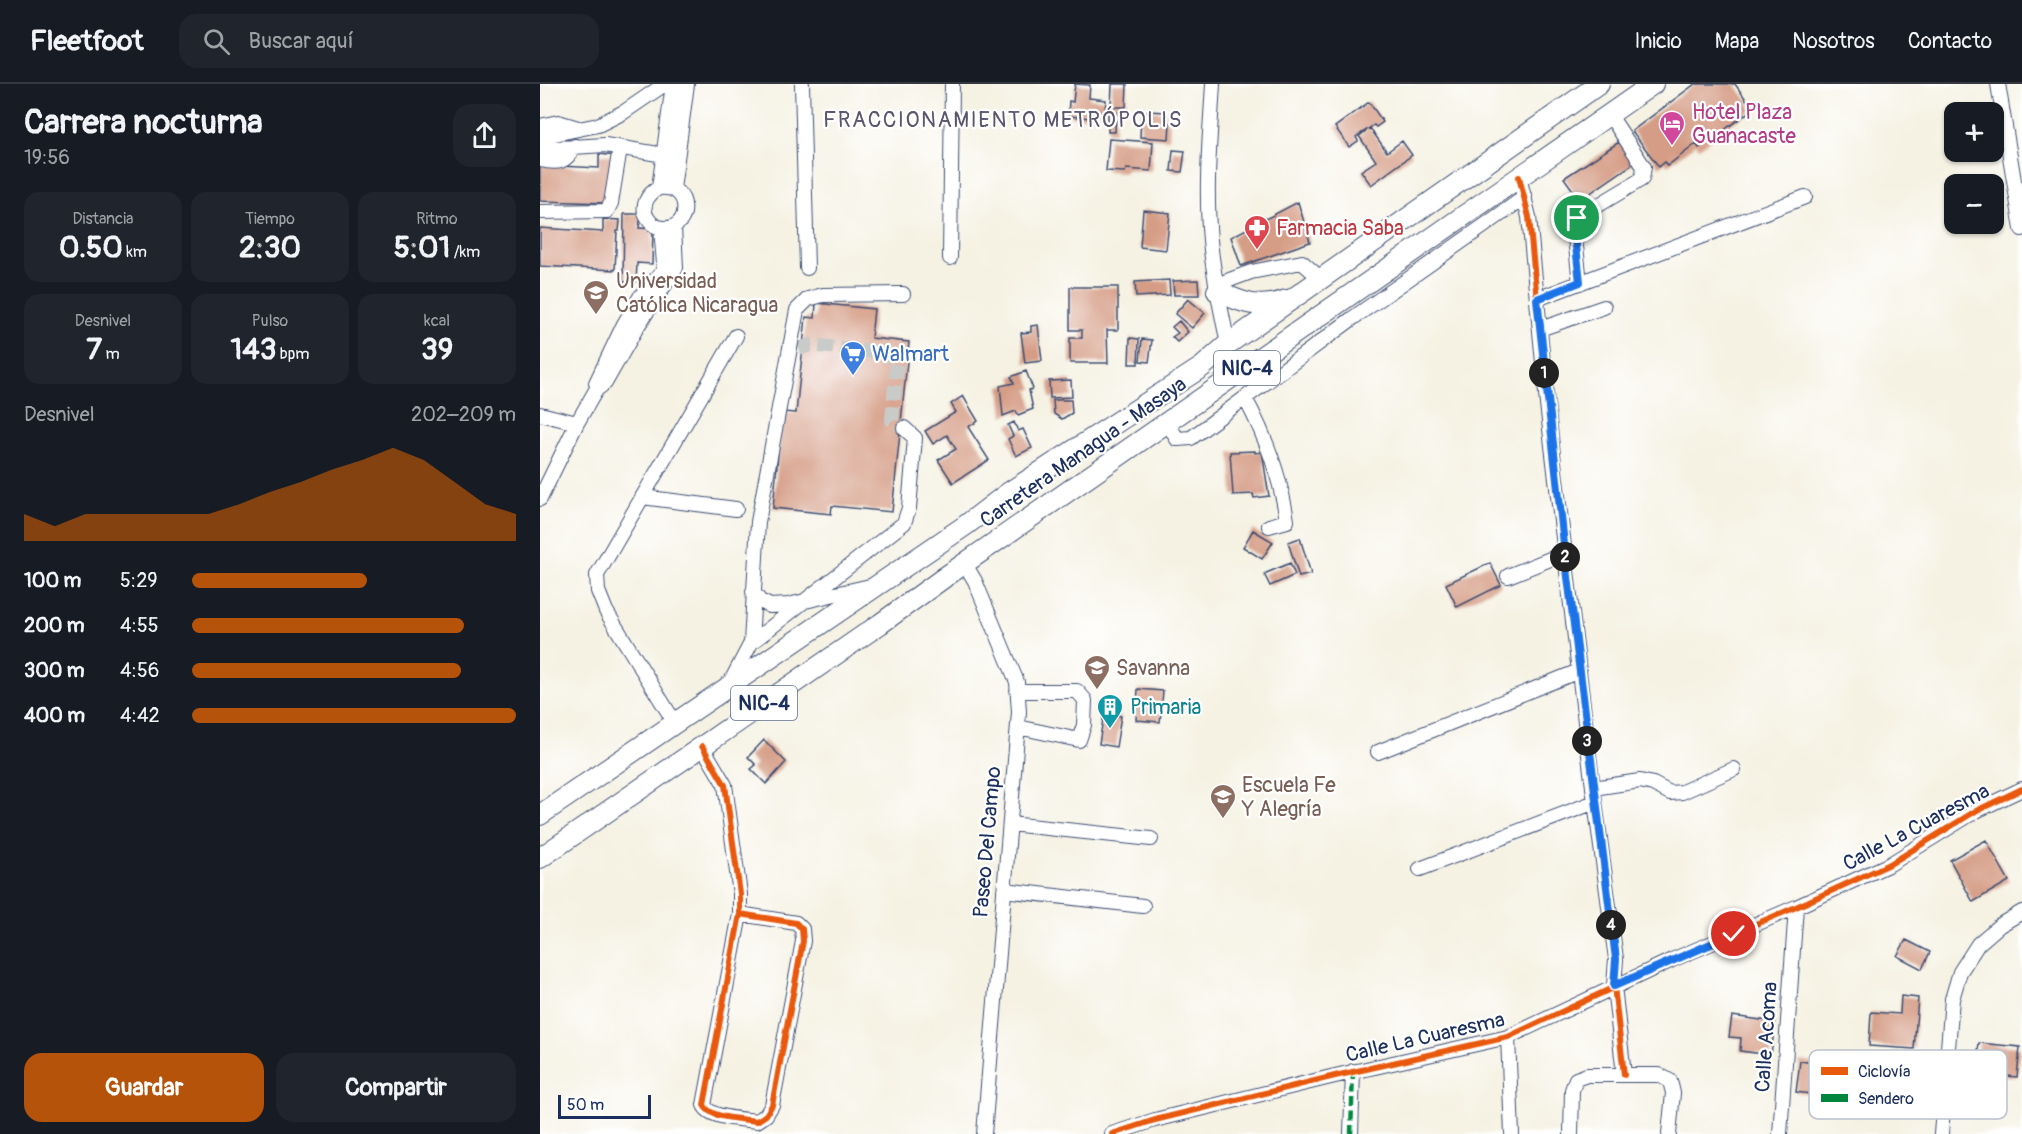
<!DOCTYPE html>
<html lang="es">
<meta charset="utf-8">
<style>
:root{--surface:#171b24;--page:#20242c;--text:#f1f3f6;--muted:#9ea1a6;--line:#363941;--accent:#b45309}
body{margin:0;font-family:Pangolin,sans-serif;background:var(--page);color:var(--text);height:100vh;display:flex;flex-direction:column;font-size:22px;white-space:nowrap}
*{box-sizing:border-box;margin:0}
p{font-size:20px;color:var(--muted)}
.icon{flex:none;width:33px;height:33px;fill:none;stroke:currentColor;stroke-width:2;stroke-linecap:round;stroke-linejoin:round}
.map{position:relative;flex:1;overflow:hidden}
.side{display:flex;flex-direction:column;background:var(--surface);width:540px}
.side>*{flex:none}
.fabs{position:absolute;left:1404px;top:18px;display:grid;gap:12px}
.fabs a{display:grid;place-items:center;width:60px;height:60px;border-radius:12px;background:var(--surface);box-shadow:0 2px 4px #0004;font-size:30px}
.scale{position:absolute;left:18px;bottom:15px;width:93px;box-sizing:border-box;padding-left:6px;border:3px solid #1b2f5e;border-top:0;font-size:16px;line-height:21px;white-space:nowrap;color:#1b2f5e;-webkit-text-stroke:4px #fff;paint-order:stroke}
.pin{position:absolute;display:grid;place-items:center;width:51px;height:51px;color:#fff;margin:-26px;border:3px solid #fff;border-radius:50%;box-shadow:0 2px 6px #0007}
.km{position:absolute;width:30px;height:30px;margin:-15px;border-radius:50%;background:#222;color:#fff;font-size:16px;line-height:30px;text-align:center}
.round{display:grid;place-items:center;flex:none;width:63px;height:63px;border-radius:18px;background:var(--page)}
.head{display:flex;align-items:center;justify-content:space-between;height:102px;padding:0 24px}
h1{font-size:33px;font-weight:800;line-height:45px}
.figures{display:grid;grid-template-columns:repeat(3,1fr);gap:9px;height:102px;padding:6px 24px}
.figures div{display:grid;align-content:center;border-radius:15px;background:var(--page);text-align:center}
.figures b{font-size:30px;font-weight:800}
.figures small{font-size:16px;font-weight:400}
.figures p{font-size:16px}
.chart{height:168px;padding:12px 24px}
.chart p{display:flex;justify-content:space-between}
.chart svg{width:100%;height:108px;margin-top:6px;fill:var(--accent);opacity:.7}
.action{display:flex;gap:12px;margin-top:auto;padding:12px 24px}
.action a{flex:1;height:69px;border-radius:18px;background:var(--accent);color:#fff;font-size:24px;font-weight:800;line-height:69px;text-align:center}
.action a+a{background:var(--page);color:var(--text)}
ul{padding:0 24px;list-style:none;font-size:20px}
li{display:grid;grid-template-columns:96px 72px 1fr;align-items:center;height:45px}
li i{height:15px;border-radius:8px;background:var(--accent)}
header{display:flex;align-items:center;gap:36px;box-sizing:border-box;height:84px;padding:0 30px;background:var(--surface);border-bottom:2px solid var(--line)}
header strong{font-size:28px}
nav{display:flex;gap:33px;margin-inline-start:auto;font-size:21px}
.search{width:420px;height:54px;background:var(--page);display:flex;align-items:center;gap:15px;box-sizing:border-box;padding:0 21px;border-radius:18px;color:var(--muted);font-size:22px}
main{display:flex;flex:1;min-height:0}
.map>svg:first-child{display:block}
.building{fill:#d59d86}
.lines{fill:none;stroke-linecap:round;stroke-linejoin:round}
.minor-tunnel{stroke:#c9cbc8;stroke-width:14;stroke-dasharray:14 7;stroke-linecap:butt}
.minor-casing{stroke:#3c4c72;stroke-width:16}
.highway-casing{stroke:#3c4c72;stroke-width:22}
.minor{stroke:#fff;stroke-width:14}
.highway{stroke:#fff;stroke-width:20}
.quiet{stroke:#00873e;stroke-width:4.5;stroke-dasharray:9 4.5;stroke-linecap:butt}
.cycleway-casing{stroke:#fff;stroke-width:10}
.cycleway{stroke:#e8590c;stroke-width:6}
.route-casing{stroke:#fff;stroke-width:12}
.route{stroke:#1a73e8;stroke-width:8}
.labels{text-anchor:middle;stroke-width:4.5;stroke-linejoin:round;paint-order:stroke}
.shield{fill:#fff;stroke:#5f6d8e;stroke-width:1.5}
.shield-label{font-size:20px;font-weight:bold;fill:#1b2f5e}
.hotel-label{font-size:21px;fill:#b23c85;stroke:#fff;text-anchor:start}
.health-label{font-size:21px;fill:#be3a42;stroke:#fff;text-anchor:start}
.education-label{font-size:21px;fill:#785e54;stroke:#fff;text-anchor:start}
.shop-label{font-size:21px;fill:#366cbe;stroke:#fff;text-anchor:start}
.street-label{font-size:21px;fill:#1b2f5e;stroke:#fff}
.culture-label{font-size:21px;fill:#0d838f;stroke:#fff;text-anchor:start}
.neighbourhood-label{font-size:22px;letter-spacing:1.5px;fill:#5c566c;stroke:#fff}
.key{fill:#fff;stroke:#bbc1cf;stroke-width:1.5}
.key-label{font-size:16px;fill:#1b2f5e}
</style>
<header>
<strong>Fleetfoot</strong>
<div class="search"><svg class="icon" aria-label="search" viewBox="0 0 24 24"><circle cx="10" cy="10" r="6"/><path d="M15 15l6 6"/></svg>Buscar aquí</div>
<nav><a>Inicio</a><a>Mapa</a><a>Nosotros</a><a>Contacto</a></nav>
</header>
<main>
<section class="side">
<div class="head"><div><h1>Carrera nocturna</h1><p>19:56</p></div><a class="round"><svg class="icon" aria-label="share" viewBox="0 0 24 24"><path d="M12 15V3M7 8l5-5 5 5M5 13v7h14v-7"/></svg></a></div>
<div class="figures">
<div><p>Distancia</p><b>0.50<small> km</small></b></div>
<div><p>Tiempo</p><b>2:30</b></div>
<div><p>Ritmo</p><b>5:01<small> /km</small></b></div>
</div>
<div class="figures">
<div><p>Desnivel</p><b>7<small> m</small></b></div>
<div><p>Pulso</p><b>143<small> bpm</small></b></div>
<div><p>kcal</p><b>39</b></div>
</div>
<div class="chart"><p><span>Desnivel</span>202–209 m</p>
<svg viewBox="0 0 160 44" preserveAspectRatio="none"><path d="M0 44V33L10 38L20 33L30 33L40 33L50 33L60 33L70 29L80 24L90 20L100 15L110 11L120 6L130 11L140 20L150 29L160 33V44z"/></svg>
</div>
<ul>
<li><b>100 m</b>5:29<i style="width:54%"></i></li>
<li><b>200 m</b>4:55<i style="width:84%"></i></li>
<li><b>300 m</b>4:56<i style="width:83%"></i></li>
<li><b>400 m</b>4:42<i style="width:100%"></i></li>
</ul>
<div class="action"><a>Guardar</a><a>Compartir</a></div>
</section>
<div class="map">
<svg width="1482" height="1050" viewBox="0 0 1482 1050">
<rect width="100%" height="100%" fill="#fff"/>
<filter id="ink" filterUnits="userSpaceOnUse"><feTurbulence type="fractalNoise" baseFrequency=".0167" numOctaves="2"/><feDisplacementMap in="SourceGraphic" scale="12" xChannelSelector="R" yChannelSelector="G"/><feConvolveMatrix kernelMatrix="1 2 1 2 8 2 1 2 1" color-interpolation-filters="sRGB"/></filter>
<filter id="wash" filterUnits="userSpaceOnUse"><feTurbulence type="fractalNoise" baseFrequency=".008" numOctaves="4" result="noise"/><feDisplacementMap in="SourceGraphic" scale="24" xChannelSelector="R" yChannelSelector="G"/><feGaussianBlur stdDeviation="1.35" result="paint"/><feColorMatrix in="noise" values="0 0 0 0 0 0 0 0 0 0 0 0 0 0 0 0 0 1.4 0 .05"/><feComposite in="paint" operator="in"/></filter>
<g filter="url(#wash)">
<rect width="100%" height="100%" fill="#f5f2e3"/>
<g id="blocks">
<!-- building -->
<path class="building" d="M535 0 550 1 549 14 566 16 565 28 552 27 551 34 528 32 529 17 533 18Z
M572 0H587L586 23H571Z
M1155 0H1195L1213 25 1159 64 1156 60 1127 82 1125 78 1119 83 1092 47Z
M829 18 843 38 836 43 834 41 816 53 818 57 809 63 795 43Z
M607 27 626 28V38L630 39 629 55 600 53 601 32 607 33Z
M568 28H576L575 48H568Z
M830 44 847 68 862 57 872 71 831 101 821 87 836 77 819 52Z
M569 55 613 58 611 87 586 85 585 88 566 87Z
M1079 58 1094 79 1040 116 1024 94Z
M633 66 645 67 642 88 631 87Z
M59 70 76 72 67 119 0 117V81L59 84Z
M758 118 770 158 701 182 691 153Z
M603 126 630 129 626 166 600 163Z
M84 130H101L99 144 113 145 112 180 97 179 96 198H83Z
M63 135 80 136 79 147H77L75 186 0 182V144L63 148Z
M629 196 630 211 596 213 595 198Z
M658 196 659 211H634L633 197Z
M530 203H578V246H567L568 279H530V254H542V246H530Z
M648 215 665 229 652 244 635 230Z
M276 219 334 225 331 254 369 258 352 428 292 422 291 430 233 424 242 328 256 329 266 233 275 234Z
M639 237 648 248 637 258 632 253 638 249 632 243Z
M498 241 502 277 485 279 481 249 491 248V242Z
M590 254 599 255 598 280H589Z
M602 255 612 256 609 278 600 277Z
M486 287 493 305 489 306 493 325 478 331 476 327 463 332 460 302 474 299 471 293Z
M531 296 532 313 510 314 509 297Z
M423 312 438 337 428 343 449 376 413 399 398 376 416 365 407 351 393 360 385 347 416 328 411 320Z
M513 316H531L532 329 522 335 514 330Z
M474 338 478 347 483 345 492 364 476 372 468 355 473 352 468 341Z
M715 367V369L722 368 729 412 714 414 713 410 693 411 690 368Z
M713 446 733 458 722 475 703 463Z
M760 454 771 490 759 493 748 458Z
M750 479 755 491 730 502 724 490Z
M950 479 961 501 917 523 906 500Z
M598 605 623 607 620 638 596 636Z
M564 629 581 632 576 663 559 660Z
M224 656 246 678 226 700 211 685 216 681 208 673Z
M1446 756 1469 797 1433 818 1410 776Z
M1366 856 1390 868 1382 885 1357 872Z
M1361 912 1378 914 1374 965 1329 962 1331 928 1360 930Z
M1192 932 1235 938 1231 971 1200 967 1201 954 1189 953Z
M1439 959 1480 963 1477 993 1435 989Z
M1260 977 1289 981 1287 994 1295 995 1293 1013 1256 1008Z"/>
</g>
</g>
<g filter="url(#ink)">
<use href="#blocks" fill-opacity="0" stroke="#3c4c72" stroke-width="1.5"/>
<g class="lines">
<!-- minor-tunnel -->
<path class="minor-tunnel" d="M259 265 270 261 348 269 357 279 352 336 364 344"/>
<defs>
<path id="minor" d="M262 0 267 184
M673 0C670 52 665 104 670 156 673 191 681 226 688 260
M1458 0 1482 145
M0 42 18 38 38 44
M0 53 58 41 84 28 125 0
M0 65 65 61 124 71
M0 76C18 80 26 79 35 62
M979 93 989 133 1007 320 1051 688 1076 875 1074 902 1084 991
M119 104C153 100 151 146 124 144 117 144 112 141 108 135 100 123 107 110 119 104L133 0
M133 105 147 0
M0 128 67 127 71 119 80 64
M410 174 412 0
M1040 199 1034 144 1037 134 1102 95 1104 83 1069 30
M676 201 711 188 762 178 781 195
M997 215 1265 113
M1000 245 1064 223
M56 299 84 240 100 213 123 187 124 180 121 144
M705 314C726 353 741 394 747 437L729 442
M0 330 37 339
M628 339 637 355 651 354 813 234 985 113
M102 413 196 425
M0 415 37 339 56 306 65 299 97 243 136 184 134 142
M425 480 435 497 477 598 479 628 444 1050
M968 492 1025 469
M213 508 220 517 230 522 248 521 330 502
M211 559 364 439 369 424 375 354 364 344
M189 601 211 559 218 438 257 226 268 215 283 211 363 210
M477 607H537L545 616 544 641 539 656 478 643
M135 639 66 527 58 507 57 491 196 252
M162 662 185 701 200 810V830L164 1021C170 1035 203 1035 217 1037L226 1031 232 1021 263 857 262 845 256 839 200 830
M838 668 1039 587
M1053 704 1100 697 1113 700 1130 709 1142 708 1194 685
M470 740 611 755
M880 785 1055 718
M464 806 603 822
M968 953 972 1050
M572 1050 615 1036 795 992 968 953 1132 876 1256 823 1350 780 1434 728 1482 705
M811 1050 813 987
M1031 1050 1032 1006 1036 995 1047 991H1119L1130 997 1133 1009 1129 1050
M1240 1050 1256 823
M1401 1050 1412 915 1420 888 1438 860 1460 841 1482 828"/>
<path id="highway" d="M677 207C702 219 720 226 746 216
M0 731 426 441 468 409 662 283 688 260 1059 0
M0 774 340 540 405 493 1113 0"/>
</defs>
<!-- minor casing -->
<use href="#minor" class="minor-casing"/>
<!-- highway casing -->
<use href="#highway" class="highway-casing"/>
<!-- minor -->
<use href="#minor" class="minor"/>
<!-- highway -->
<use href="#highway" class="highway"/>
<!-- quiet -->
<path class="quiet" d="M811 1050 813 987"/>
<defs>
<path id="cycleway" d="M979 93 989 133 1007 320 1051 688 1076 875 1074 902 1084 991
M162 662 185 701 200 810V830L164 1021C170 1035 203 1035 217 1037L226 1031 232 1021 263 857 262 845 256 839 200 830
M572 1050 615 1036 795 992 968 953 1132 876 1256 823 1350 780 1434 728 1482 705"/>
</defs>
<!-- cycleway casing -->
<use href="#cycleway" class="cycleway-casing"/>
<!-- cycleway -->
<use href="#cycleway" class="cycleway"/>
</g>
</g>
<g class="lines" filter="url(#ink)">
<defs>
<path id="route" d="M1037 134 1034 144 1040 198 997 215 1025 469 1076 875 1074 902 1194 850"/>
</defs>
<!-- route casing -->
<use href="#route" class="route-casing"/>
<!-- route -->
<use href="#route" class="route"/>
</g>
<!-- icons -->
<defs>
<symbol id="hotel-pin" viewBox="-11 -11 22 30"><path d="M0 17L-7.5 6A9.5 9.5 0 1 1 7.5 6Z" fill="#d1479c" stroke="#fff"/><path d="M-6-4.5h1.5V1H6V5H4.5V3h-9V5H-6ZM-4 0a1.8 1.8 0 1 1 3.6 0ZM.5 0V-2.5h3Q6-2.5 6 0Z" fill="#fff"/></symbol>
<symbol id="pharmacy-pin" viewBox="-11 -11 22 30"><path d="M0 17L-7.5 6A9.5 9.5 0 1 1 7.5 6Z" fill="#e0444e" stroke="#fff"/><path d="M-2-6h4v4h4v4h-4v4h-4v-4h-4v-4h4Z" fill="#fff"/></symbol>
<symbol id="university-pin" viewBox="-11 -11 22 30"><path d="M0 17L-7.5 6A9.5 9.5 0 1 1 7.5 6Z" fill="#8d6e63" stroke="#fff"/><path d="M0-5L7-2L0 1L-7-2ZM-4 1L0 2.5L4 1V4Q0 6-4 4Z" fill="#fff"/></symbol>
<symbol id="supermarket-pin" viewBox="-11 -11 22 30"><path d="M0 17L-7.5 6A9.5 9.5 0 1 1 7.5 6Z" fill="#3f7fe0" stroke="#fff"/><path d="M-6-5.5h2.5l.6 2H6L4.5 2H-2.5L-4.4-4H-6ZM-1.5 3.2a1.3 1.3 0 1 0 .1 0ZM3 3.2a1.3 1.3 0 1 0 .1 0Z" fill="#fff"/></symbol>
<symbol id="school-pin" viewBox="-11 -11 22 30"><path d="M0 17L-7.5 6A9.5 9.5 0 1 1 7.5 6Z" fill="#8d6e63" stroke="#fff"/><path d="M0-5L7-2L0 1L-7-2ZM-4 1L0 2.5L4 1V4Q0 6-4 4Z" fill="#fff"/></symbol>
<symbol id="building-pin" viewBox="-11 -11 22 30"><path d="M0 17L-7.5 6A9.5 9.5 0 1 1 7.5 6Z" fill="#0f9aa8" stroke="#fff"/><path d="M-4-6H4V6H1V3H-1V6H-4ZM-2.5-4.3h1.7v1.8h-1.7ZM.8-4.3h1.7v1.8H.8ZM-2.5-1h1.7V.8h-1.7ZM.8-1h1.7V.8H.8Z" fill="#fff"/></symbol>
</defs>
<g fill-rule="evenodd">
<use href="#hotel-pin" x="1117" y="25" width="30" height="40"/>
<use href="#pharmacy-pin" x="702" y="129" width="30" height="40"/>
<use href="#university-pin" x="41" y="194" width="30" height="40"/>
<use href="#supermarket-pin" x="298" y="255" width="30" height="40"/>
<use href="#school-pin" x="542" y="569" width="30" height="40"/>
<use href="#building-pin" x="555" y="608" width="30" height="40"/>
<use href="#school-pin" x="668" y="698" width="30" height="40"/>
</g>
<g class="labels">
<!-- shield labels -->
<g class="shield">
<rect x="674" y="267" width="66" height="34" rx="4.5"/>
<rect x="191" y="602" width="66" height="34" rx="4.5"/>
</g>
<g class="shield-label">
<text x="707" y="291">NIC-4</text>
<text x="224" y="626">NIC-4</text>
</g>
<!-- hotel labels -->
<g class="hotel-label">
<text x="1152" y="35">Hotel Plaza<tspan x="1152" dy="24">Guanacaste</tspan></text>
</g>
<!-- health labels -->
<g class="health-label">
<text x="736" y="151">Farmacia Saba</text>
</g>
<!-- education labels -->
<g class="education-label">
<text x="76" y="204">Universidad<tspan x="76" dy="24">Católica Nicaragua</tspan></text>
<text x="576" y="591">Savanna</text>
<text x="702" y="708">Escuela Fe<tspan x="702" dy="24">Y Alegría</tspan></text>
</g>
<!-- shop labels -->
<g class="shop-label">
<text x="332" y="277">Walmart</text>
</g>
<!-- street labels -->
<g class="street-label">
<text transform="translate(543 368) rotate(-35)" y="7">Carretera Managua - Masaya</text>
<text transform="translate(1376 743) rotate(-28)" y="7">Calle La Cuaresma</text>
<text transform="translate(447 758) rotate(-85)" y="7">Paseo Del Campo</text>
<text transform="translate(885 953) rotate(-13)" y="7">Calle La Cuaresma</text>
<text transform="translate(1226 953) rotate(-86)" y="7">Calle Acoma</text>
</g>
<!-- culture labels -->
<g class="culture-label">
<text x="590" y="630">Primaria</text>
</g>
<!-- neighbourhood labels -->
<g class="neighbourhood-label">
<text x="463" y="43">FRACCIONAMIENTO METRÓPOLIS</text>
</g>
</g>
<!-- legend -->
<rect x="1269" y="966" width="198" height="69" rx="9" class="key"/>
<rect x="1281" y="983" width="27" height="8" fill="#e8590c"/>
<rect x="1281" y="1010" width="27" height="8" fill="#00873e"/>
<g class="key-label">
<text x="1318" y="993">Ciclovía</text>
<text x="1318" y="1020">Sendero</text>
</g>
</svg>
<div class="fabs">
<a>+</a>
<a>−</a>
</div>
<div class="scale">50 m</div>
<div class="pin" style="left:1037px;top:134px;background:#1e9e55"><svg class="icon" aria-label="arrive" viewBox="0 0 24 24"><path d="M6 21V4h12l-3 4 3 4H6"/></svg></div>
<div class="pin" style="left:1194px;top:850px;background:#d93025"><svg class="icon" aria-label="check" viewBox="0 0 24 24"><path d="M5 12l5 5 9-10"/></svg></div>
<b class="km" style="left:1004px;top:289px">1</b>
<b class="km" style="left:1025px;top:473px">2</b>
<b class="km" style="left:1047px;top:657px">3</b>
<b class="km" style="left:1071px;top:841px">4</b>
</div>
</main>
